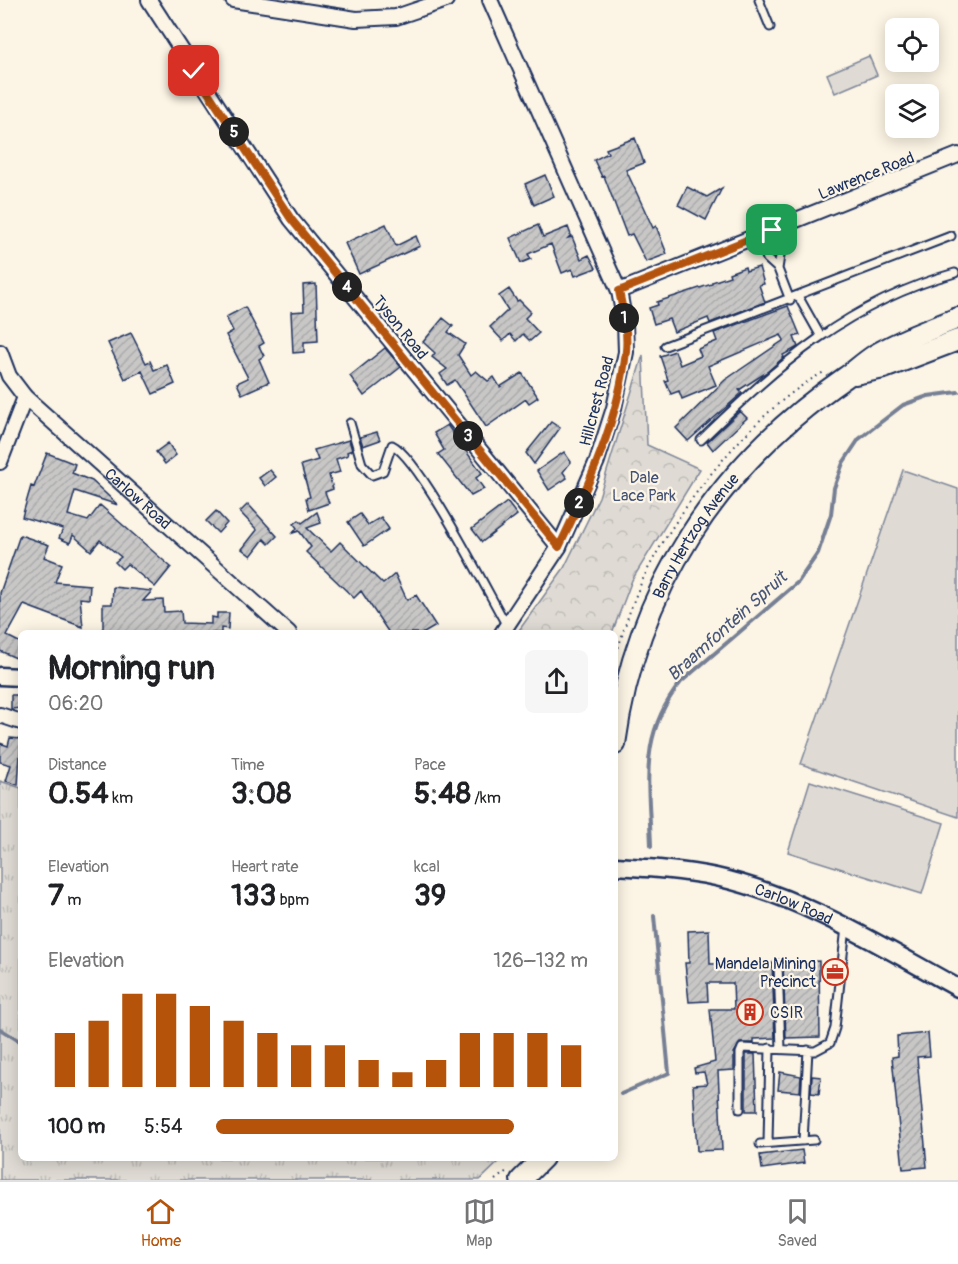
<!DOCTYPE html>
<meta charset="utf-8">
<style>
:root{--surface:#fff;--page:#f6f6f6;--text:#202124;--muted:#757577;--line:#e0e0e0;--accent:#b45309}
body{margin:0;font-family:Pangolin,sans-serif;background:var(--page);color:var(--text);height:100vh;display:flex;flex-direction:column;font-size:22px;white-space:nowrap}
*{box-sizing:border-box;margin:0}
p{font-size:20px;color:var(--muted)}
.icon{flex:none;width:33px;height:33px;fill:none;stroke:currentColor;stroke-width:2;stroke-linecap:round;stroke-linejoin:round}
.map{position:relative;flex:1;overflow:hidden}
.details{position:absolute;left:18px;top:630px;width:600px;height:531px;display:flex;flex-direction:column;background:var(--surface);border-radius:9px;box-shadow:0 3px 15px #0003}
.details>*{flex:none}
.controls{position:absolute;left:885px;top:18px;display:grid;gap:12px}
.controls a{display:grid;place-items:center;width:54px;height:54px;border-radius:9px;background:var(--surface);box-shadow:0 3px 15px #0003;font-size:30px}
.pin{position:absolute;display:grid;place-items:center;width:51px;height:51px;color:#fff;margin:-26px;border-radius:12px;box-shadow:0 3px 9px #0006}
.km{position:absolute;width:30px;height:30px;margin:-15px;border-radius:50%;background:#222;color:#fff;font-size:16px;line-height:30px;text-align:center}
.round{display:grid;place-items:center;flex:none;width:63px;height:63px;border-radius:9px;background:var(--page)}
.headline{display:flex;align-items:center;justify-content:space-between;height:102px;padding:0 30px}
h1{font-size:33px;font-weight:800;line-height:45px}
.metrics{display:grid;grid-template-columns:repeat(3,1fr);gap:9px;height:102px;padding:6px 30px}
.metrics div{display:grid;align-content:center}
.metrics b{font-size:30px;font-weight:800}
.metrics small{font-size:16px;font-weight:400}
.metrics p{font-size:16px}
.chart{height:168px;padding:12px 30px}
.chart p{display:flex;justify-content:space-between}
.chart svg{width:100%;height:108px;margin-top:6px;stroke:var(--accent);stroke-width:6}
ul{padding:0 30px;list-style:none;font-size:20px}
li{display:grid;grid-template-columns:96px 72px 1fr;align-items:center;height:45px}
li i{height:15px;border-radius:8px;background:var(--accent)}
.dock{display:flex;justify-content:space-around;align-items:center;height:84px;border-top:2px solid var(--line);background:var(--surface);font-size:16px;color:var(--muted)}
.dock a{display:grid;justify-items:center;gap:3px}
.dock .active{color:var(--accent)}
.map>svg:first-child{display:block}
.grass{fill:url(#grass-tufts);stroke:#7d8599;stroke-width:1.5}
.park{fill:url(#park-crowns);stroke:#7d8599;stroke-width:1.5}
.pitch{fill:#dfdbd4;stroke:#7d8599;stroke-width:1.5}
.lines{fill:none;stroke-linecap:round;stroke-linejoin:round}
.stream{stroke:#767f94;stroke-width:4}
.building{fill:url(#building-hatch);stroke:#1b2f5e;stroke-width:1.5}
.service-casing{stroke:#1b2f5e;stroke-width:11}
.minor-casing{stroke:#1b2f5e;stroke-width:18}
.tertiary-casing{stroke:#1b2f5e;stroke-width:21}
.secondary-casing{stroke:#1b2f5e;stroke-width:24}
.path{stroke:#1b2f5e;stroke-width:2;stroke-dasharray:1.5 4.5;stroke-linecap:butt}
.service{stroke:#fcf5e5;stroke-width:7}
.minor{stroke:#fcf5e5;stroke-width:14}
.tertiary{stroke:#fcf5e5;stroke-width:16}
.secondary{stroke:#fcf5e5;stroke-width:20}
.route-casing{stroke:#fff;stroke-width:12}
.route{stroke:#b45309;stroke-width:8}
.labels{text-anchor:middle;stroke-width:4.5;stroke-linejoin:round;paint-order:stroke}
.street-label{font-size:16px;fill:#1b2f5e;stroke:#fcf5e5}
.park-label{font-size:16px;fill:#425176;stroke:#fcf5e5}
.poi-label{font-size:16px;fill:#1b2f5e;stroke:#fcf5e5;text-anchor:end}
.water-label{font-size:18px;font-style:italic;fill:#485779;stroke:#fcf5e5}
</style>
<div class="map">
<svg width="958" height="1180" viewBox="0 0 958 1180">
<defs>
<pattern id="grass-tufts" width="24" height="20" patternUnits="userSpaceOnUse" patternTransform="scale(1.5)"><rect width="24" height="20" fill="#dfdbd4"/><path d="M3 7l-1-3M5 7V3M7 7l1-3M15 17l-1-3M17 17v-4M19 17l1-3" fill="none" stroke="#bfbcb8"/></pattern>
<pattern id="park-crowns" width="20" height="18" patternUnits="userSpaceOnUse" patternTransform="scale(1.5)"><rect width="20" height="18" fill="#dfdbd4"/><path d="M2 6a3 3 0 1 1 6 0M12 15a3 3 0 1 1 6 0" fill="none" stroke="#bfbcb8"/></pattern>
<pattern id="building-hatch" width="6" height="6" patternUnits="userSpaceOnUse" patternTransform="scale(1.5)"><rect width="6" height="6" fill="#c8c7c6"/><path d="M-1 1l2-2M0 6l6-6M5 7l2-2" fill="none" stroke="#ababac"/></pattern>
</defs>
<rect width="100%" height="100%" fill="#fcf5e5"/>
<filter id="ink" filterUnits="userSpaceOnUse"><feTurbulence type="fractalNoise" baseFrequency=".0167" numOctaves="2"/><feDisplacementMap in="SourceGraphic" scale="12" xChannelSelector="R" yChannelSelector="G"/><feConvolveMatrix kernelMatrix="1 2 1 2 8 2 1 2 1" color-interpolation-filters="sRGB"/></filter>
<g filter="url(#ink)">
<!-- grass -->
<path class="grass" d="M0 781 21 788V1158H503L480 1180H0Z"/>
<!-- park -->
<path class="park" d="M643 355 647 445 700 469 632 580 612 633H517L564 568 599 497Z"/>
<!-- pitch -->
<path class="pitch" d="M869 56 877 75 835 93 827 74Z
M903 470 958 489V817L801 764Z
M810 781 944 823 922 894 788 852Z"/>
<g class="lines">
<!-- stream -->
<path class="stream" d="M651 846C649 781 638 736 681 682L798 582 818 553 831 514 834 488 843 463 859 439 903 405 928 396 958 392
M0 1029 21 1042
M621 1094 669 1073 654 916"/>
</g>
<!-- building -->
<path class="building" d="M635 138 644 163 626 170 653 228 656 226 667 254 646 262 632 234 627 236 604 176 602 177 594 160 608 153 606 149Z
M545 175 554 196 534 205 525 184Z
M687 187 707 197 722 188 706 220 678 205Z
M386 224 396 246 416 236 420 246 359 274 345 243Z
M538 225 543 237 568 227 571 235 568 238 572 237 581 259 589 255 596 268 575 276 572 269 562 273 551 244 528 254 531 259 521 263 510 238Z
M745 267 746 271 759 267 764 284 759 285 765 302 710 323 708 318 674 332 669 319 654 324 649 308 658 305 657 302 712 284V282L730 276 729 273Z
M316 284 318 341 304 342V352L293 353 291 312 304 311 303 285Z
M509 289 517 301 519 300 531 312 525 318 539 333 530 341 523 334 516 341 510 334 503 341 490 327 508 310 499 296Z
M788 306 800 335 794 337 798 347 783 355 784 357 767 372 739 390 742 393 732 402 688 441 676 428 725 380 784 340 781 335 708 366 716 385 682 399 679 391 671 394 665 381 668 380 660 356 675 351 680 365 701 356 698 349 717 341 714 333Z
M245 307 264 343 259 346 264 356 259 359 269 382 242 394 237 383 248 378 226 335 233 331 226 317Z
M443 318 453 326 448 332 465 344 458 355 471 375 476 371 488 381 494 377 500 387 522 373 538 397 529 403 526 399 486 427 455 380 447 385 440 374 447 369 432 357 435 353 423 342Z
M131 333 146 363 150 361 154 370 167 365 175 384 153 394 142 371 125 379 108 343Z
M385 348 401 367 364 396 350 376Z
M740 411 747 418 713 450 707 442Z
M551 422 560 428 534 464 526 453Z
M447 425 482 473 476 478 484 489 471 496 438 454 444 450 434 433Z
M377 432 380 440 363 446 360 437Z
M349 440 352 450 347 452 348 455 336 459 340 472 329 475 333 489 325 492 329 503 309 510 306 498 310 497 301 465 318 460 314 450Z
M168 443 176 455 165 464 156 452Z
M564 452 571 462 563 472 567 478 549 490 537 471Z
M47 453 75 464 72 473 92 481 118 505 75 491 68 515 88 521 100 505 171 567 155 587 127 564 122 569 115 562 121 557 100 540 91 551 73 535 70 543 59 538 63 529 22 517 31 486 34 487Z
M270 470 276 477 265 486 259 478Z
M507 502 517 515 482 542 472 529Z
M248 504 277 536 269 544 264 539 251 556 242 549 257 530 240 512Z
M216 511 227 523 218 533 206 521Z
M317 512 321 523 307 528 331 551 340 542 383 584 395 574 407 600 416 595 436 626 424 633H389L361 591 354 598 306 552 311 547 299 531 293 533 297 528 294 524 299 520 302 523Z
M360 514 368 525 381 517 389 529 364 546 348 522Z
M20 535 49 545 44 557 62 564 55 582 90 585 89 599 80 598 83 627 24 605 7 636 21 643 16 658 0 651V593Z
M113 587 152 591 143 601 163 600 164 612 181 611 182 623 211 624V617L217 618V613H229L228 629 221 628V633H103V604H112Z
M11 695H21V708L11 709Z
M10 738 21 739 18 785 6 781 11 765 0 762V743L8 746Z
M709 930 710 964 772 963 775 1038 754 1039V1043H740L734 1053V1070L718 1071 722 1150 697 1151 693 1085 707 1084 704 1072 695 1073 694 1068 715 1062 710 1009H734L733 983H707L708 1001 689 1002 685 963H689L688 931Z
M819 961 820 1037 786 1038 783 963Z
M928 1033 930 1056 917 1057 927 1167 903 1169 892 1057 898 1056 897 1036Z
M746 1054H755L757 1111H746Z
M780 1072 801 1076 800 1092 778 1090Z
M812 1076 821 1077 819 1094 811 1093Z
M802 1150 804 1163 762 1169 760 1155Z"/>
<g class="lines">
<defs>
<path id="service" d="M759 0 770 27
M772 230 780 256 778 269 790 300
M758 236 767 259 778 269
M798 296 820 335
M665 346 951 236
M350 423 362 464 372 475 383 471 392 445C420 458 488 593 507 626
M701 440C778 365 849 302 955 273
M778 964 781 1049
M740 1109V1053L742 1048 815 1051 830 1043 835 1028 846 927
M803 1141 808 1050
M768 1143 770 1048
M760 1144 814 1140"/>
<g id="minor">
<path d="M149 0 291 219 559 547"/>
<path d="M233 0 356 19 396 17 446 0"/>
<path d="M490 0 619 291 625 323 626 352 614 408 597 461 559 547 502 633"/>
<path d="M619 291 958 155"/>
<path id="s1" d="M0 352 9 376 25 397 289 633"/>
<path d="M0 462 25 397"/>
<path d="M0 715 21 722"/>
</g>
<g id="tertiary">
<path d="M0 676 21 677"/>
<path id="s2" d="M615 866C649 868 683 870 716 877 802 896 881 946 958 988"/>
</g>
<g id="secondary">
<path d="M855 374 884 368 958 340"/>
<path id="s3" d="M615 744C636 589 718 465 846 377 856 370 864 362 875 355 901 340 930 329 958 318"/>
<path d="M521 1180 543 1158"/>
</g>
</defs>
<!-- service casing -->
<use href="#service" class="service-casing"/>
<!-- minor casing -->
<use href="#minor" class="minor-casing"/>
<!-- tertiary casing -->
<use href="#tertiary" class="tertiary-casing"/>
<!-- secondary casing -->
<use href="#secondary" class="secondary-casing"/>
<!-- path -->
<path class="path" d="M615 659C623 632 631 604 644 577 678 507 756 407 826 371
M495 1180 507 1171"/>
<!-- service -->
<use href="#service" class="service"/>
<!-- minor -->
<use href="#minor" class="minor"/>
<!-- tertiary -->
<use href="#tertiary" class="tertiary"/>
<!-- secondary -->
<use href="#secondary" class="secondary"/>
</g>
</g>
<g class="lines" filter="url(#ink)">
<defs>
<path id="route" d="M194 71 291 219 559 547C588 487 619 419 626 351 628 331 623 311 619 291L772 230"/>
</defs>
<!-- route casing -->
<use href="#route" class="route-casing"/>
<!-- route -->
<use href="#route" class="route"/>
</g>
<!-- icons -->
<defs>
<symbol id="office-ring" viewBox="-11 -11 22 22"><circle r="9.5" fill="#fcf5e5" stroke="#c8321e" stroke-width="1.5"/><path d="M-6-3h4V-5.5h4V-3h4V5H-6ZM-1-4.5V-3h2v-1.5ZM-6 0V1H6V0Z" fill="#c8321e"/></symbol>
<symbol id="building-ring" viewBox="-11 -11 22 22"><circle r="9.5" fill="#fcf5e5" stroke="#c8321e" stroke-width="1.5"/><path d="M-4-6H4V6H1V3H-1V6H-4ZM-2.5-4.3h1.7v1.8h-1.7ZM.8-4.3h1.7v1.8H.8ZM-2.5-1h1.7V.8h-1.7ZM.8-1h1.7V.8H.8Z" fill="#c8321e"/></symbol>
</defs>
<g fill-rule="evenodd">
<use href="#office-ring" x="820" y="957" width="30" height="30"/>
<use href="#building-ring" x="735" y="997" width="30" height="30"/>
</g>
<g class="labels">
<!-- street labels -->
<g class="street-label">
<text transform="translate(866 175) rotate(-22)" y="6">Lawrence Road</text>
<text transform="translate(401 327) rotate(51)" y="6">Tyson Road</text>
<text transform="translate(596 401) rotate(-75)" y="6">Hillcrest Road</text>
<text dy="6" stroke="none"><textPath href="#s1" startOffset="204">Carlow Road</textPath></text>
<text dy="6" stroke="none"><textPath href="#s3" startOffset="226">Barry Hertzog Avenue</textPath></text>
<text dy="6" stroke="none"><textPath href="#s2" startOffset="184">Carlow Road</textPath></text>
</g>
<!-- park labels -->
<g class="park-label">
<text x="644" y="483">Dale<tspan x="644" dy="18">Lace Park</tspan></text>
</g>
<!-- poi labels -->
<g class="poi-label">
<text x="816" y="969">Mandela Mining<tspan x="816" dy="18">Precinct</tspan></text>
<text x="770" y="1018" text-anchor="start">CSIR</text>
</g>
<!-- water labels -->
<g class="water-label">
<text transform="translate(727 626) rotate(-42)" y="6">Braamfontein Spruit</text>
</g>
</g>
</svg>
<div class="controls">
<a><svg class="icon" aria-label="locate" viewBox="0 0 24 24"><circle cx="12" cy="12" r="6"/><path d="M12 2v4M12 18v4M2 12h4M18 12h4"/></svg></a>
<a><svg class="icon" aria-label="layers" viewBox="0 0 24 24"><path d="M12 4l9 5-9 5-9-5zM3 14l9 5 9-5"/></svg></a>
</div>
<div class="pin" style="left:772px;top:230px;background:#1e9e55"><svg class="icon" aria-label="arrive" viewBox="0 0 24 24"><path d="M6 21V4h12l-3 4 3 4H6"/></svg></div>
<div class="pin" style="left:194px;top:71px;background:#d93025"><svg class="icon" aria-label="check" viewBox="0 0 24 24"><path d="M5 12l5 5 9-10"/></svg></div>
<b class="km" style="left:624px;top:318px">1</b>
<b class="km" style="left:579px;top:503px">2</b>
<b class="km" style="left:468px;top:436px">3</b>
<b class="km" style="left:347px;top:287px">4</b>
<b class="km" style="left:234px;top:132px">5</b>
<section class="details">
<div class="headline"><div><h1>Morning run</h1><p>06:20</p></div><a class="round"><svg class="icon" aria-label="share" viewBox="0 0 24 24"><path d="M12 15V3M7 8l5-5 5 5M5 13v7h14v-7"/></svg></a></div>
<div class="metrics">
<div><p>Distance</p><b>0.54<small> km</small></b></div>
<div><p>Time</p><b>3:08</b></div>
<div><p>Pace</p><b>5:48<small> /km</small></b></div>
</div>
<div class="metrics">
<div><p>Elevation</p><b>7<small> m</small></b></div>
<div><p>Heart rate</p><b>133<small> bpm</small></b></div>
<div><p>kcal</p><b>39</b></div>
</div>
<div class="chart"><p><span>Elevation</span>126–132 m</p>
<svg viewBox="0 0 160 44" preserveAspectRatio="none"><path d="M5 44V22M15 44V17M25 44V6M35 44V6M45 44V11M55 44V17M65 44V22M75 44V27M85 44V27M95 44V33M105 44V38M115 44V33M125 44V22M135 44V22M145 44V22M155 44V27"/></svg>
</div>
<ul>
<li><b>100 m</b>5:54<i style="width:80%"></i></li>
</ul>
</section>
</div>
<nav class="dock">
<a class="active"><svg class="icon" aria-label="home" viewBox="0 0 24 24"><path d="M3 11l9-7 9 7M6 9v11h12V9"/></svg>Home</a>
<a><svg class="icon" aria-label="map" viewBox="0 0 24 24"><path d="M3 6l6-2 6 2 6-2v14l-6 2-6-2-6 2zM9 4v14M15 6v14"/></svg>Map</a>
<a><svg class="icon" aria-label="saved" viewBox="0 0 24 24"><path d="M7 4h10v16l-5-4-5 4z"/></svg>Saved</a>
</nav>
